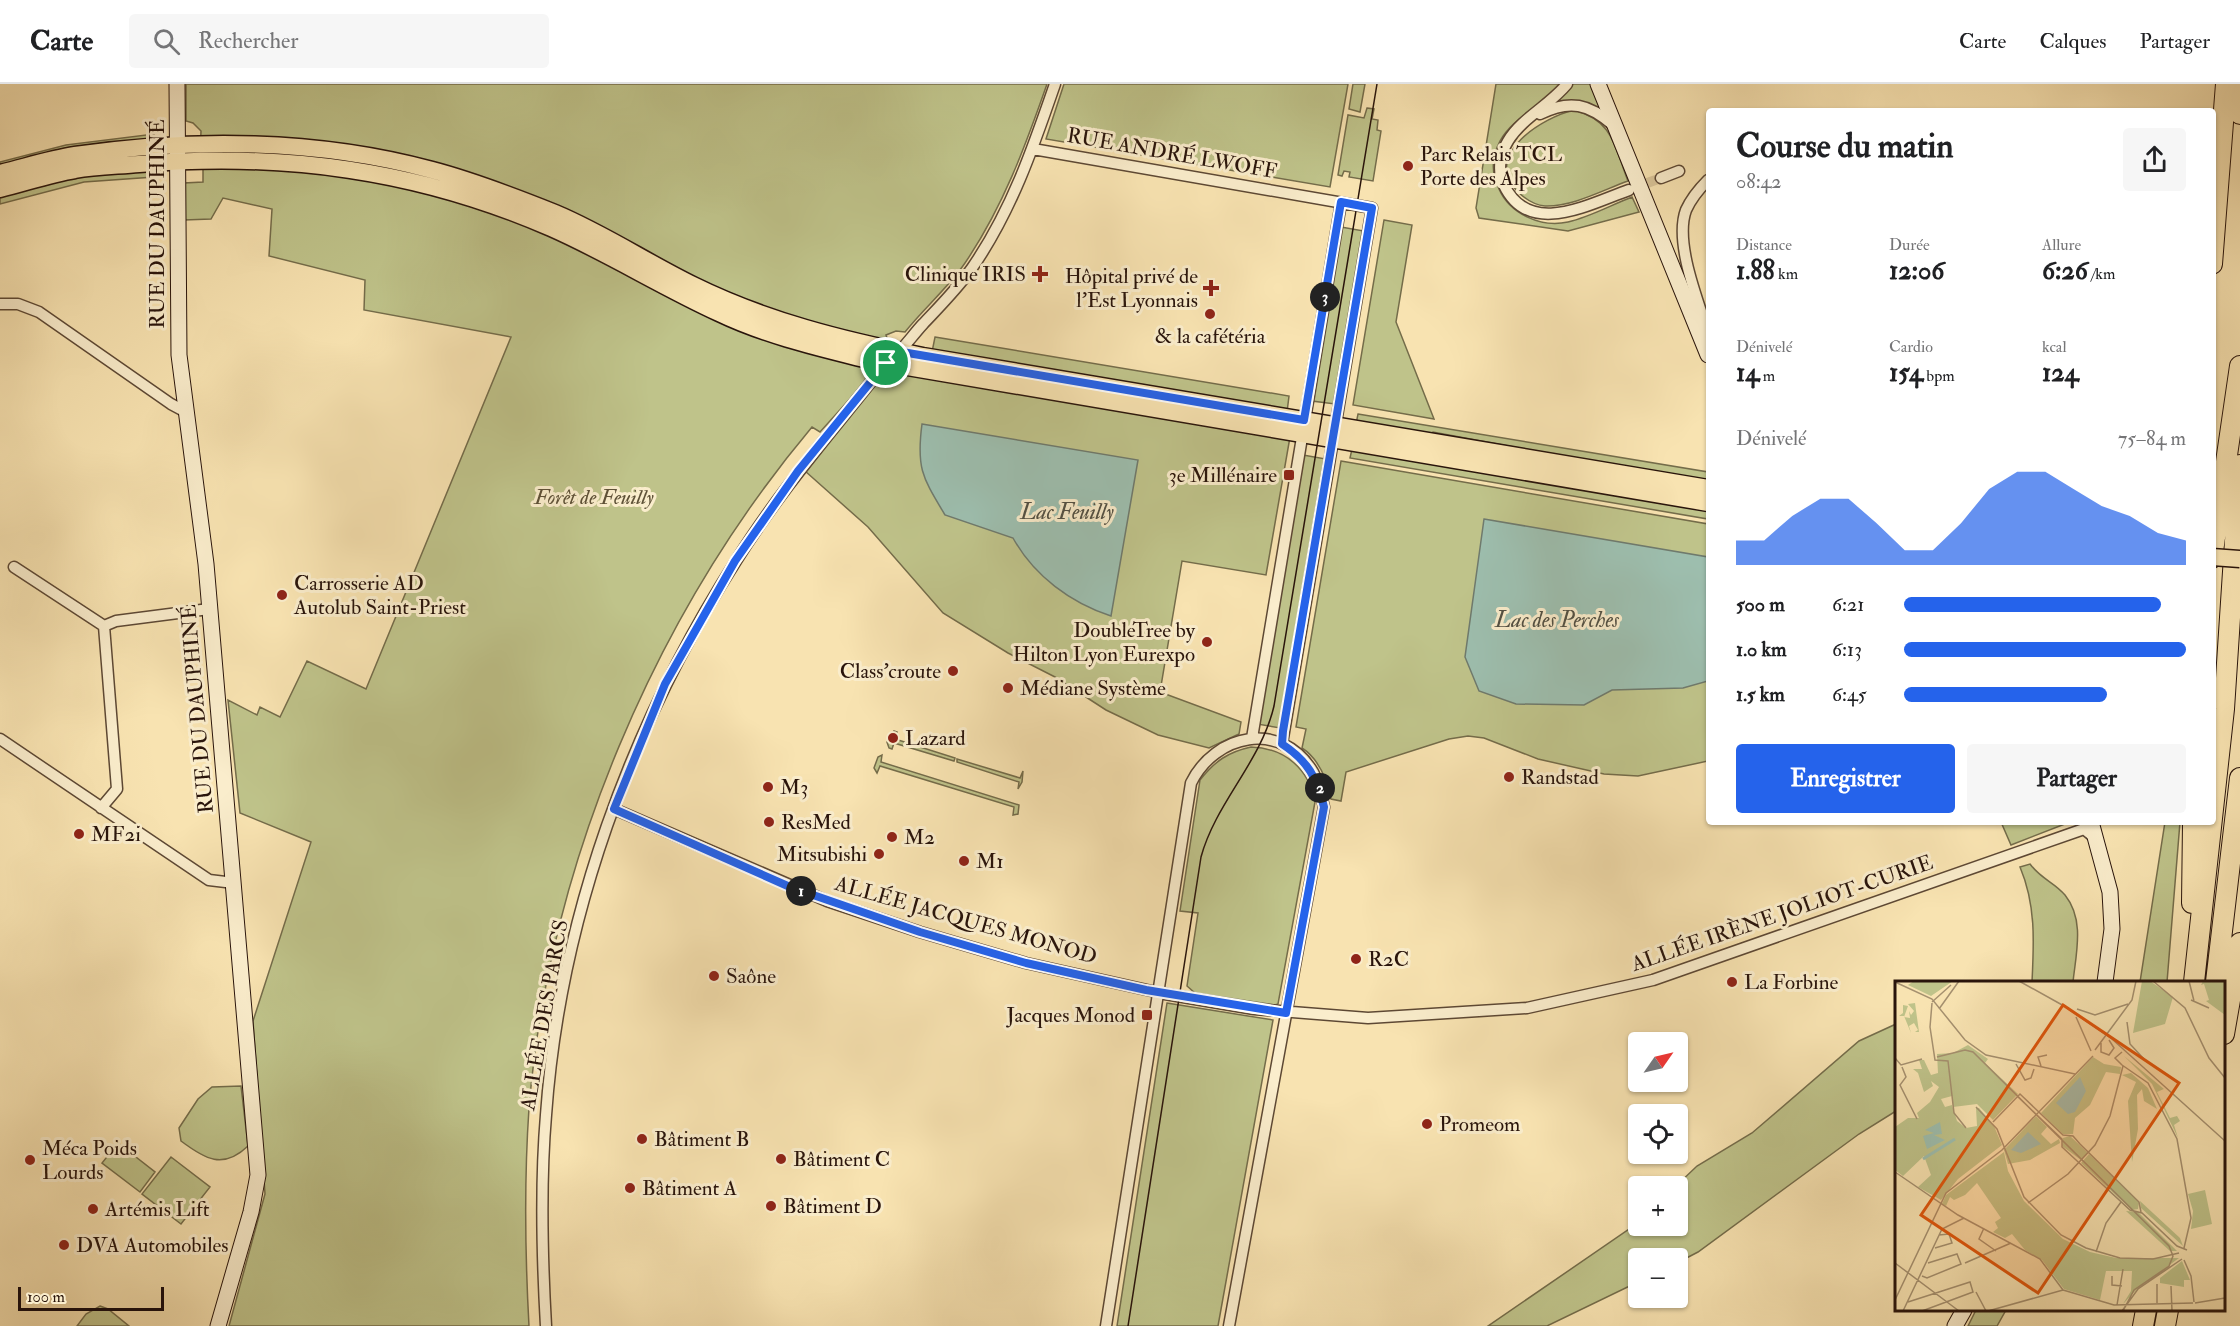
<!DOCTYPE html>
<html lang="fr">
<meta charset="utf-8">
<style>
:root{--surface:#fff;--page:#f6f6f6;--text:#202124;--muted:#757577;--line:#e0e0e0;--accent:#2563eb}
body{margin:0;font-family:"IM FELL Double Pica",serif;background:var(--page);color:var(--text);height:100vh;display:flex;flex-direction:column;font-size:22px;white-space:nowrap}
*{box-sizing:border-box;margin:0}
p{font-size:20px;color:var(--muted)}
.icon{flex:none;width:33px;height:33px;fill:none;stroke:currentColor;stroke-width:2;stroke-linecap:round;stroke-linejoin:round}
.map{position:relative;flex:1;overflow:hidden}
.drawer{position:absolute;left:1706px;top:24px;width:510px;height:717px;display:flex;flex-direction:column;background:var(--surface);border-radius:6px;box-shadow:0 2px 4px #0004}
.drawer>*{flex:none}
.needle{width:39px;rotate:56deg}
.fabs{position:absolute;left:1628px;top:948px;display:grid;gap:12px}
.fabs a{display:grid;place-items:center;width:60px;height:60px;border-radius:6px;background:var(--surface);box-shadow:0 2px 4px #0004;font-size:30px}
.scale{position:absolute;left:18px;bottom:15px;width:146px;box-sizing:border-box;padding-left:6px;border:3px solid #29140b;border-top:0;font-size:16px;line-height:21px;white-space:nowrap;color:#29140b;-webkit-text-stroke:4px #faedcc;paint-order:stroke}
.pin{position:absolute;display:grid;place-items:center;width:51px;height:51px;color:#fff;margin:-26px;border:3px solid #fff;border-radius:50%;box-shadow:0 2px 6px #0007}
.km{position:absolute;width:30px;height:30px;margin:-15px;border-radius:50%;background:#222;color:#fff;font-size:16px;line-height:30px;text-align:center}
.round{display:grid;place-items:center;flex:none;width:63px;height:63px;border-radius:6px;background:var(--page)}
.headline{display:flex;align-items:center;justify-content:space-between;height:102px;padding:0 30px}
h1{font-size:33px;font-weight:700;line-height:45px}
.figures{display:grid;grid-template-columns:repeat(3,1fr);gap:9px;height:102px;padding:6px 30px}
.figures div{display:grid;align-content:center}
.figures b{font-size:26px;font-weight:700}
.figures small{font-size:16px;font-weight:400}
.figures p{font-size:16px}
.chart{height:168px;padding:12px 30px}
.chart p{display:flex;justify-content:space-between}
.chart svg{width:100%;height:108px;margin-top:6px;fill:var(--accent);opacity:.7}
.button{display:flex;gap:12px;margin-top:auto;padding:12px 30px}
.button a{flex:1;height:69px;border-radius:6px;background:var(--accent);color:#fff;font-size:24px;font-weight:700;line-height:69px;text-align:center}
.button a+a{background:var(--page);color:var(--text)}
ul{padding:0 30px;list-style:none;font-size:20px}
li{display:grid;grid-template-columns:96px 72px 1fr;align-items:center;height:45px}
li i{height:15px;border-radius:8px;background:var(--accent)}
header{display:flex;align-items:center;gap:36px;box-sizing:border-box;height:84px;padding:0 30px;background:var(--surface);border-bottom:2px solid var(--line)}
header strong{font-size:28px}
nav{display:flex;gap:33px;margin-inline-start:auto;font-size:21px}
.search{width:420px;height:54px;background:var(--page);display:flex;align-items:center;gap:15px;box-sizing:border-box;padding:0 21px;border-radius:6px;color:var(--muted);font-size:22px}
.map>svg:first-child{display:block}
.green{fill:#bfc38a;stroke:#746c4a;stroke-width:1.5}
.water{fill:#9dbeae;stroke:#6f7a6d;stroke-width:1.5}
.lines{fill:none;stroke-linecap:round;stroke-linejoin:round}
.street-tunnel{stroke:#d9c498;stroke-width:10;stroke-dasharray:10 5;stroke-linecap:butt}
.street-casing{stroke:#5d4834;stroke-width:13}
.secondary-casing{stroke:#29140b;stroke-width:17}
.primary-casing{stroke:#29140b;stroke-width:19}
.highway-casing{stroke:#29140b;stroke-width:22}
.street{stroke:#faedcc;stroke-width:10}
.secondary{stroke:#faedcc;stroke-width:15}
.primary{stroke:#f8e3b1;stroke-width:16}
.highway{stroke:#f8e3b1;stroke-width:20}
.tram{stroke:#29140b;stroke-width:1.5}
.primary-bridge-casing{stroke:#29140b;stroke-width:19;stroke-linecap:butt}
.primary-bridge{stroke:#f8e3b1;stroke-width:16}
.route-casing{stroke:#fff;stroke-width:12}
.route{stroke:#2563eb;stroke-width:8}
.poi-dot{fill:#8f2418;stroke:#faedcc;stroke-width:2}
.labels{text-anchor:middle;stroke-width:6;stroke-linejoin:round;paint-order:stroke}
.street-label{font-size:21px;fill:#29140b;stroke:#faedcc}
.poi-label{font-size:21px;fill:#29140b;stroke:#faedcc;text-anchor:start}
.park-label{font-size:21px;font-style:italic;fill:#5e5137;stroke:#faedcc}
.water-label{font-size:22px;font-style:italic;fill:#525044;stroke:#faedcc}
.inset-river{fill:none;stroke:#9dbeae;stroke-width:3}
.inset-road{fill:none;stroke:#a5906f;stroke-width:1.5}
.view{fill:#de560c;fill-opacity:0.15;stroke:#de560c;stroke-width:3}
.inset-edge{fill:none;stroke:#29140b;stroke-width:3}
</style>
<header>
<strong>Carte</strong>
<div class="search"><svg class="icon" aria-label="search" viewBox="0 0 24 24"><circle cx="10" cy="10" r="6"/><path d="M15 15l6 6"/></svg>Rechercher</div>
<nav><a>Carte</a><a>Calques</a><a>Partager</a></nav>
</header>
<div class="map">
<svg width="2240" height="1242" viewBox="0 0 2240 1242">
<rect width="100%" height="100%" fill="#f8e3b1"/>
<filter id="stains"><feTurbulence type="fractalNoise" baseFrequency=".00333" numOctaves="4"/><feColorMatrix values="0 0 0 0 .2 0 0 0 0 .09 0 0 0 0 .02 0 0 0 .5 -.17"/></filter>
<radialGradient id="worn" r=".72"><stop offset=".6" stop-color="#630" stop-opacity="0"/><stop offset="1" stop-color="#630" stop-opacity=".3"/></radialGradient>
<!-- green -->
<path class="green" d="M186 0H1047C1025 63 1003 123 965 179 948 204 924 224 905 248L896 247 886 251 887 254 872 272 478 111 200 73 201 47 193 39 186 37Z
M1064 0H1348L1330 103 1046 55Z
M1353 0H1365L1360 28 1349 25Z
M1496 0H1560C1544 21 1513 33 1500 57 1492 72 1491 89 1499 105 1510 130 1541 144 1568 138 1590 133 1611 121 1632 113L1639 128 1568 147 1479 134 1476 124Z
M1573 0H1593L1604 27 1574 17H1561L1559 15Z
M1367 24 1374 25 1372 35 1378 36 1377 46 1381 47 1373 97 1349 93 1350 88 1344 87 1342 92 1338 91 1348 31 1364 34Z
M1574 26C1614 37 1614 62 1628 97 1603 106 1572 123 1545 122 1533 121 1525 115 1517 107 1482 70 1544 33 1574 26Z
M154 50V93L84 98 0 120V78L66 61Z
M203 82 353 91 483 122 864 284 866 297 820 348 812 343C655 530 549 780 529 1024 524 1097 525 1169 529 1242H229L265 1110 253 937 311 758 240 729 228 616 257 631 260 623 280 633 307 577 366 605 511 253 364 226 365 196 269 172 272 125 223 114 211 135 184 136V99L203 98Z
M1384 136 1412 141 1396 238 1434 335 1353 321Z
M1341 143 1364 147 1335 320 1312 317Z
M935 253 1289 312 1287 328 932 268Z
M889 287 1290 353 1266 491 1182 477 1160 608 1241 638 1239 650 1209 664 1158 651 1106 626 1055 593 1008 569 943 529 868 443 805 387 881 294Z
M1358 330 1708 388V399L1433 348 1429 352 1356 340Z
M1352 365 1708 424V435L1350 374Z
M1303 371 1326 375 1280 644 1257 640Z
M1341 377 1708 440V677L1638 692 1604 690 1538 675 1484 654 1468 652 1449 655 1346 688 1341 717 1331 715C1327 696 1319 675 1302 664L1306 645 1296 643Z
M894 647 897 648 895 655 955 674 954 677 894 659 892 665 889 664 887 658Z
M1251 663C1285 664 1309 685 1315 718L1278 920 1275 921 1195 909 1187 902 1198 829 1180 827 1200 696C1215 677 1228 668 1251 663Z
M882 671 881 678 1019 721 1018 730 1013 731 1014 723 880 682 877 689 874 684 878 673Z
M957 675 1020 694 1023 687 1022 698 1018 705 1019 698 957 678Z
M2001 738H2070L2011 761Z
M2165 738H2180L2167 898H2140Z
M2030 780C2041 795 2054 798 2065 811 2085 836 2076 869 2073 898H2032C2034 858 2036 821 2020 783Z
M1167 919 1273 936 1218 1242H1117Z
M1896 940V1027L1859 1050 1698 1168 1677 1179V1174H1638V1198L1547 1242H1488L1638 1139V1142H1677L1676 1102 1697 1082 1752 1049 1859 957Z
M241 1002 248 1062C223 1086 205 1075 181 1057L179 1044 198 1015 212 1003Z
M118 1059 155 1088 140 1108 102 1079Z
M171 1073 210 1103 181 1140 142 1110Z
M100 1222 108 1225 129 1242H77L86 1230Z
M1976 1226H2006L1997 1242H1968Z"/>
<!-- water -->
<path class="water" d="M922 340 1138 376 1111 532C1071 519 1034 492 1013 454L945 431C923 394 916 385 922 340Z
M1484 435 1708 473V597L1683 604 1612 606 1584 621 1516 620 1479 607 1465 573Z"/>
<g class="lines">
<!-- street-tunnel -->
<path class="street-tunnel" d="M1633 104 1661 94"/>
<defs>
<path id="street" d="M1567 0C1550 21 1522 34 1508 57 1500 70 1497 87 1504 101 1529 154 1589 120 1629 106
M1540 30C1570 15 1589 20 1613 41
M1033 65 1372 124 1282 660
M1661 94 1679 87
M1708 96C1700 104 1691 115 1686 126 1674 158 1698 217 1708 248
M0 220H18L39 228 171 320 186 328
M14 483 104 542
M1252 654 1341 119
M0 655 209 796 234 799
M101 724 117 705 104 542 116 537 209 525
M614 725 827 817 920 848 1026 879 1165 910 1254 925 1368 934 1527 924 1653 896 2084 745 2095 754
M546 1242C542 1172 540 1101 546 1031 560 835 631 641 736 477 780 406 835 344 886 279 902 268 910 254 923 240 940 222 958 204 972 184 1011 128 1033 64 1055 0
M1106 1242 1191 699C1215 650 1281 635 1313 688 1319 699 1321 711 1324 723L1229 1242"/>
<path id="secondary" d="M177 0 179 271 206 480 258 1091 251 1128 218 1242
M1598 0 1708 271
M2091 738 2110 808 2112 845 2105 898
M1955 1242 1964 1226"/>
<path id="primary" d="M0 89C25 83 50 75 75 71 192 54 318 55 432 86 474 97 515 113 555 129 603 149 646 178 693 201 766 237 843 256 923 272L1708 404
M0 105C25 99 50 90 75 86 96 82 118 82 139 80 283 68 418 86 551 144 608 169 662 203 719 229 767 252 820 264 872 277L1708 419"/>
<path id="highway" d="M2239 0 2240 30
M2212 180 2226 0
M2212 474 2240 282
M2192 819 2193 738
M2194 898 2224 625 2240 381
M2216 898 2240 694
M2224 950 2240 859
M2143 1242 2146 1226
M2165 1242 2168 1226"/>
</defs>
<!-- street casing -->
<use href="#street" class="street-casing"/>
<!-- secondary casing -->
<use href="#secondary" class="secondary-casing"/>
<!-- primary casing -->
<use href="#primary" class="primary-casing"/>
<!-- highway casing -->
<use href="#highway" class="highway-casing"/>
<!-- street -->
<use href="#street" class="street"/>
<!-- secondary -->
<use href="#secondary" class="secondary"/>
<!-- primary -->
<use href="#primary" class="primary"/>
<!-- highway -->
<use href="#highway" class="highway"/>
<!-- tram -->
<path class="tram" d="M1128 1242 1201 773C1216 718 1261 678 1274 622L1377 0"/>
<defs>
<path id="primary-bridge" d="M2212 473 2240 475"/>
</defs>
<!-- primary-bridge casing -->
<use href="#primary-bridge" class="primary-bridge-casing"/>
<!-- primary-bridge -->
<use href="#primary-bridge" class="primary-bridge"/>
</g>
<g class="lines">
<defs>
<path id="route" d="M1341 118 1372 124 1283 647 1282 660C1308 677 1317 694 1324 723L1286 929 1146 906 1026 879 920 848 790 803 614 725 665 600 735 477 798 387 886 279 902 268 1304 336Z"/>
</defs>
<!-- route casing -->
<use href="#route" class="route-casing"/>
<!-- route -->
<use href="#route" class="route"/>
</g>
<!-- markers -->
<g class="poi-dot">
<circle cx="1408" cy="82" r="6"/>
<path d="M1037 181h6v6h6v6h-6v6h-6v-6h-6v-6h6z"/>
<path d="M1208 195h6v6h6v6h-6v6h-6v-6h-6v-6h6z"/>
<circle cx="1210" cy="230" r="6"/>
<rect x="1283" y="385" width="12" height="12" rx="3"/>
<circle cx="282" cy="511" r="6"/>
<circle cx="1207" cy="558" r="6"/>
<circle cx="953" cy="587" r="6"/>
<circle cx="1008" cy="604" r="6"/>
<circle cx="893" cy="654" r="6"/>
<circle cx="1509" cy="693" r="6"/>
<circle cx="768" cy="703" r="6"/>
<circle cx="769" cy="738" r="6"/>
<circle cx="79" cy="750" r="6"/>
<circle cx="892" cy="753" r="6"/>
<circle cx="879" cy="770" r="6"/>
<circle cx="964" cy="777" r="6"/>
<circle cx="1356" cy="875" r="6"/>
<circle cx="714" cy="892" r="6"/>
<circle cx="1732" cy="898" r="6"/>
<rect x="1141" y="925" width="12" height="12" rx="3"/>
<circle cx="1427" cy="1040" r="6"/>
<circle cx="642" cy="1055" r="6"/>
<circle cx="781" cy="1075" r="6"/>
<circle cx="30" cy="1076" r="6"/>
<circle cx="630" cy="1104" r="6"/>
<circle cx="771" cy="1122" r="6"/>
<circle cx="93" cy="1125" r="6"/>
<circle cx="64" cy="1161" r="6"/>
</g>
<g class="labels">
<!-- street labels -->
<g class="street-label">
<text transform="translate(1172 69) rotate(10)" y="7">RUE ANDRÉ LWOFF</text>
<text transform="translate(157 140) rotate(-90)" y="7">RUE DU DAUPHINÉ</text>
<text transform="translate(197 625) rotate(-95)" y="7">RUE DU DAUPHINÉ</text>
<text transform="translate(1782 829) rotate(-19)" y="7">ALLÉE IRÈNE JOLIOT-CURIE</text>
<text transform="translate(966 836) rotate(16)" y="7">ALLÉE JACQUES MONOD</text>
<text transform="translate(544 931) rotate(-80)" y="7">ALLÉE DES PARCS</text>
</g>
<!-- poi labels -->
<g class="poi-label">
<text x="1420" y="77">Parc Relais TCL<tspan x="1420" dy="24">Porte des Alpes</tspan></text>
<text x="1026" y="197" text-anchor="end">Clinique IRIS</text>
<text x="1198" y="199" text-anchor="end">Hôpital privé de<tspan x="1198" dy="24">l'Est Lyonnais</tspan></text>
<text x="1210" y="259" text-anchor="middle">&amp; la cafétéria</text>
<text x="1277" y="398" text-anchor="end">3e Millénaire</text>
<text x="294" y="506">Carrosserie AD<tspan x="294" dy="24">Autolub Saint-Priest</tspan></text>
<text x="1195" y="553" text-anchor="end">DoubleTree by<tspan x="1195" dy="24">Hilton Lyon Eurexpo</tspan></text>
<text x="941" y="594" text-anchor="end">Class'croute</text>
<text x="1020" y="611">Médiane Système</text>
<text x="905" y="661">Lazard</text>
<text x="1521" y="700">Randstad</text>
<text x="780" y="710">M3</text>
<text x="781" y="745">ResMed</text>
<text x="91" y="757">MF2i</text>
<text x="904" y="760">M2</text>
<text x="867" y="777" text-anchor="end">Mitsubishi</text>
<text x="976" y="784">M1</text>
<text x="1368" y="882">R2C</text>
<text x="726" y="899">Saône</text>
<text x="1744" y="905">La Forbine</text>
<text x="1135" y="938" text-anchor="end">Jacques Monod</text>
<text x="1439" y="1047">Promeom</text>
<text x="654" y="1062">Bâtiment B</text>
<text x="42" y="1071">Méca Poids<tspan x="42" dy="24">Lourds</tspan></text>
<text x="793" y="1082">Bâtiment C</text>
<text x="642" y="1111">Bâtiment A</text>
<text x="783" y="1129">Bâtiment D</text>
<text x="105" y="1132">Artémis Lift</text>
<text x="76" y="1168">DVA Automobiles</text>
</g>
<!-- park labels -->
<g class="park-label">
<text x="594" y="420">Forêt de Feuilly</text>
</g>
<!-- water labels -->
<g class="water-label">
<text x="1067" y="435">Lac Feuilly</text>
<text x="1557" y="543">Lac des Perches</text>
</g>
</g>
<!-- overview -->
<g transform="translate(1895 897)">
<rect width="330" height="330" fill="#f8e3b1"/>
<path d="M19 0H58L36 15 13 4ZM247 0H255L278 16 270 43 238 52ZM308 0H330V34L311 20 314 19 309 3 306 4ZM20 22 24 51H20L23 49 19 42 14 45 16 52 9 35H4L8 32V24L13 25 9 36 15 37 14 30 16 34 19 30 13 23ZM73 64 93 78 90 82 123 113 98 139 82 123 58 126 57 115 46 118 50 126 57 124 62 140 71 147 82 145 81 127H84L99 145 107 164 63 198 46 219 23 206 36 194 29 175 8 195 0 189V146L13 137H24L22 132 35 121 44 106 36 100 38 105 29 111 23 92 18 88H27L24 79H29L36 94 43 92 42 73 58 72ZM229 75 269 108 262 111 275 137 282 135 285 140 279 144 283 157 257 103ZM198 76 209 83 226 86 225 93 211 91 195 124 180 137 178 153H168L146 132ZM236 92 253 107 262 128 249 120 247 108 242 114 243 148 237 181 233 120 241 101 227 94ZM141 135 152 146 146 153 156 163 164 158 165 162 135 179 113 183 109 169ZM175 155 193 172 186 179 167 165 168 157ZM109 171 113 190 129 220 168 258 195 271 221 277H284L243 307 228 323 236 310 237 290H211L205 319 169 308 147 279 130 269 117 253 110 257 98 251 103 247 100 241 106 237 82 202 70 214 59 219 55 216 51 225 47 223 51 214ZM194 173 244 221 243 228 237 229 186 182ZM310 209 317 243 296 248 298 230 293 213ZM245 220 285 257 288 265 246 227ZM231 230 243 231 282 270H275ZM287 280 295 299H289V306L265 302V297Z" fill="#bfc38a"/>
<path d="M185 96 191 110 180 131 173 133 161 122ZM45 141 47 153 39 154 50 159 32 168 28 155 39 152 30 149ZM133 151 146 163 126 172 116 169Z" fill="#9dbeae"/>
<path class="inset-river" d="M28 178 60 158"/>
<path class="inset-road" d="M124 0 169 25 217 58 330 160M258 0 290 27 314 77 330 97M294 0 299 20M0 1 37 18 70 59 91 74 180 93M296 19 314 27M37 21 56 4M37 22 35 46 40 79 53 80 59 132 71 147M44 28 64 0M182 28 200 34 233 23M181 36 196 70M232 41 235 63 249 78M206 62V71L214 74 219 67 214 59M200 69 237 19 241 0M227 71 220 77 227 84M42 76 70 69 78 71 274 265 278 275 274 285 239 309 228 330M0 77 6 84 27 78M121 83 130 99 136 97 139 88M227 84 253 102 282 158 296 237 289 267M146 85 143 76 152 74M7 86 11 96 5 104 22 138M122 115 167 158V166L235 229 247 232 282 265 292 269M81 126 102 148 129 216 166 254 191 267 225 277 258 278 284 272M98 141 125 113 168 154 178 155 185 163 244 221 246 231M0 191 63 234 145 278 168 309M133 222 173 193 200 164 215 135 228 85M89 247 84 258 101 270M40 267 57 262 54 253 44 254M201 271 211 242 226 221M289 279 296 295 299 321M0 282 64 330M70 282 116 262M27 295 32 297 66 283 62 273 33 282M217 295V304L227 305M276 305 277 330M168 309 219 324 298 322M81 311 91 330M0 319 51 212 107 169 198 75M13 321 75 301 78 311 27 330M262 322V303M300 322 330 317M222 324 228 288M8 330 47 248 69 237M93 330 168 309M227 330 243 308 287 278"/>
<path class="view" d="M168 24 284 102 143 312 26 234Z"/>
<rect width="330" height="330" class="inset-edge"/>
</g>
<rect width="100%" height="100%" filter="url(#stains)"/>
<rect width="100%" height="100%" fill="url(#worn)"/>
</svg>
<div class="fabs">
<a><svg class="needle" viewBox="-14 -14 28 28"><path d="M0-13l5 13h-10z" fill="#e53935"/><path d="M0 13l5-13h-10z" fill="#757577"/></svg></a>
<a><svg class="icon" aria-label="locate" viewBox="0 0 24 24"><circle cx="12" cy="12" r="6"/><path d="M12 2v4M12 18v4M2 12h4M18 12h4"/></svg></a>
<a>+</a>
<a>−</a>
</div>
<div class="scale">100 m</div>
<div class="pin" style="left:886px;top:279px;background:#1e9e55"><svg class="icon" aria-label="arrive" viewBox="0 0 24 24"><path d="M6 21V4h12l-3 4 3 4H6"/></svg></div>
<b class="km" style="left:801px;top:807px">1</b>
<b class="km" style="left:1320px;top:704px">2</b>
<b class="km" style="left:1325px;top:213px">3</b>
<section class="drawer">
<div class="headline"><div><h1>Course du matin</h1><p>08:42</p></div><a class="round"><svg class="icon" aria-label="share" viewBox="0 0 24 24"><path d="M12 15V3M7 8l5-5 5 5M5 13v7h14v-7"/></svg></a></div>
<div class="figures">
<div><p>Distance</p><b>1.88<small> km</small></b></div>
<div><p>Durée</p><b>12:06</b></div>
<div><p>Allure</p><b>6:26<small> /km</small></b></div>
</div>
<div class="figures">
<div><p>Dénivelé</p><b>14<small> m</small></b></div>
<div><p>Cardio</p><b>154<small> bpm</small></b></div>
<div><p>kcal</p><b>124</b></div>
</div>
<div class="chart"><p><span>Dénivelé</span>75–84 m</p>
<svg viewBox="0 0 160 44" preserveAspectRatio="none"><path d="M0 44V34L10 34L20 24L30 17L40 17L50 27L60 38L70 38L80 27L90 13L100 6L110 6L120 13L130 20L140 24L150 31L160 34V44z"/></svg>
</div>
<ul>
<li><b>500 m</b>6:21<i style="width:91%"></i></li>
<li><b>1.0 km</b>6:13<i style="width:100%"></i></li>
<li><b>1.5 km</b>6:45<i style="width:72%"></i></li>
</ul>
<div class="button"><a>Enregistrer</a><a>Partager</a></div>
</section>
</div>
